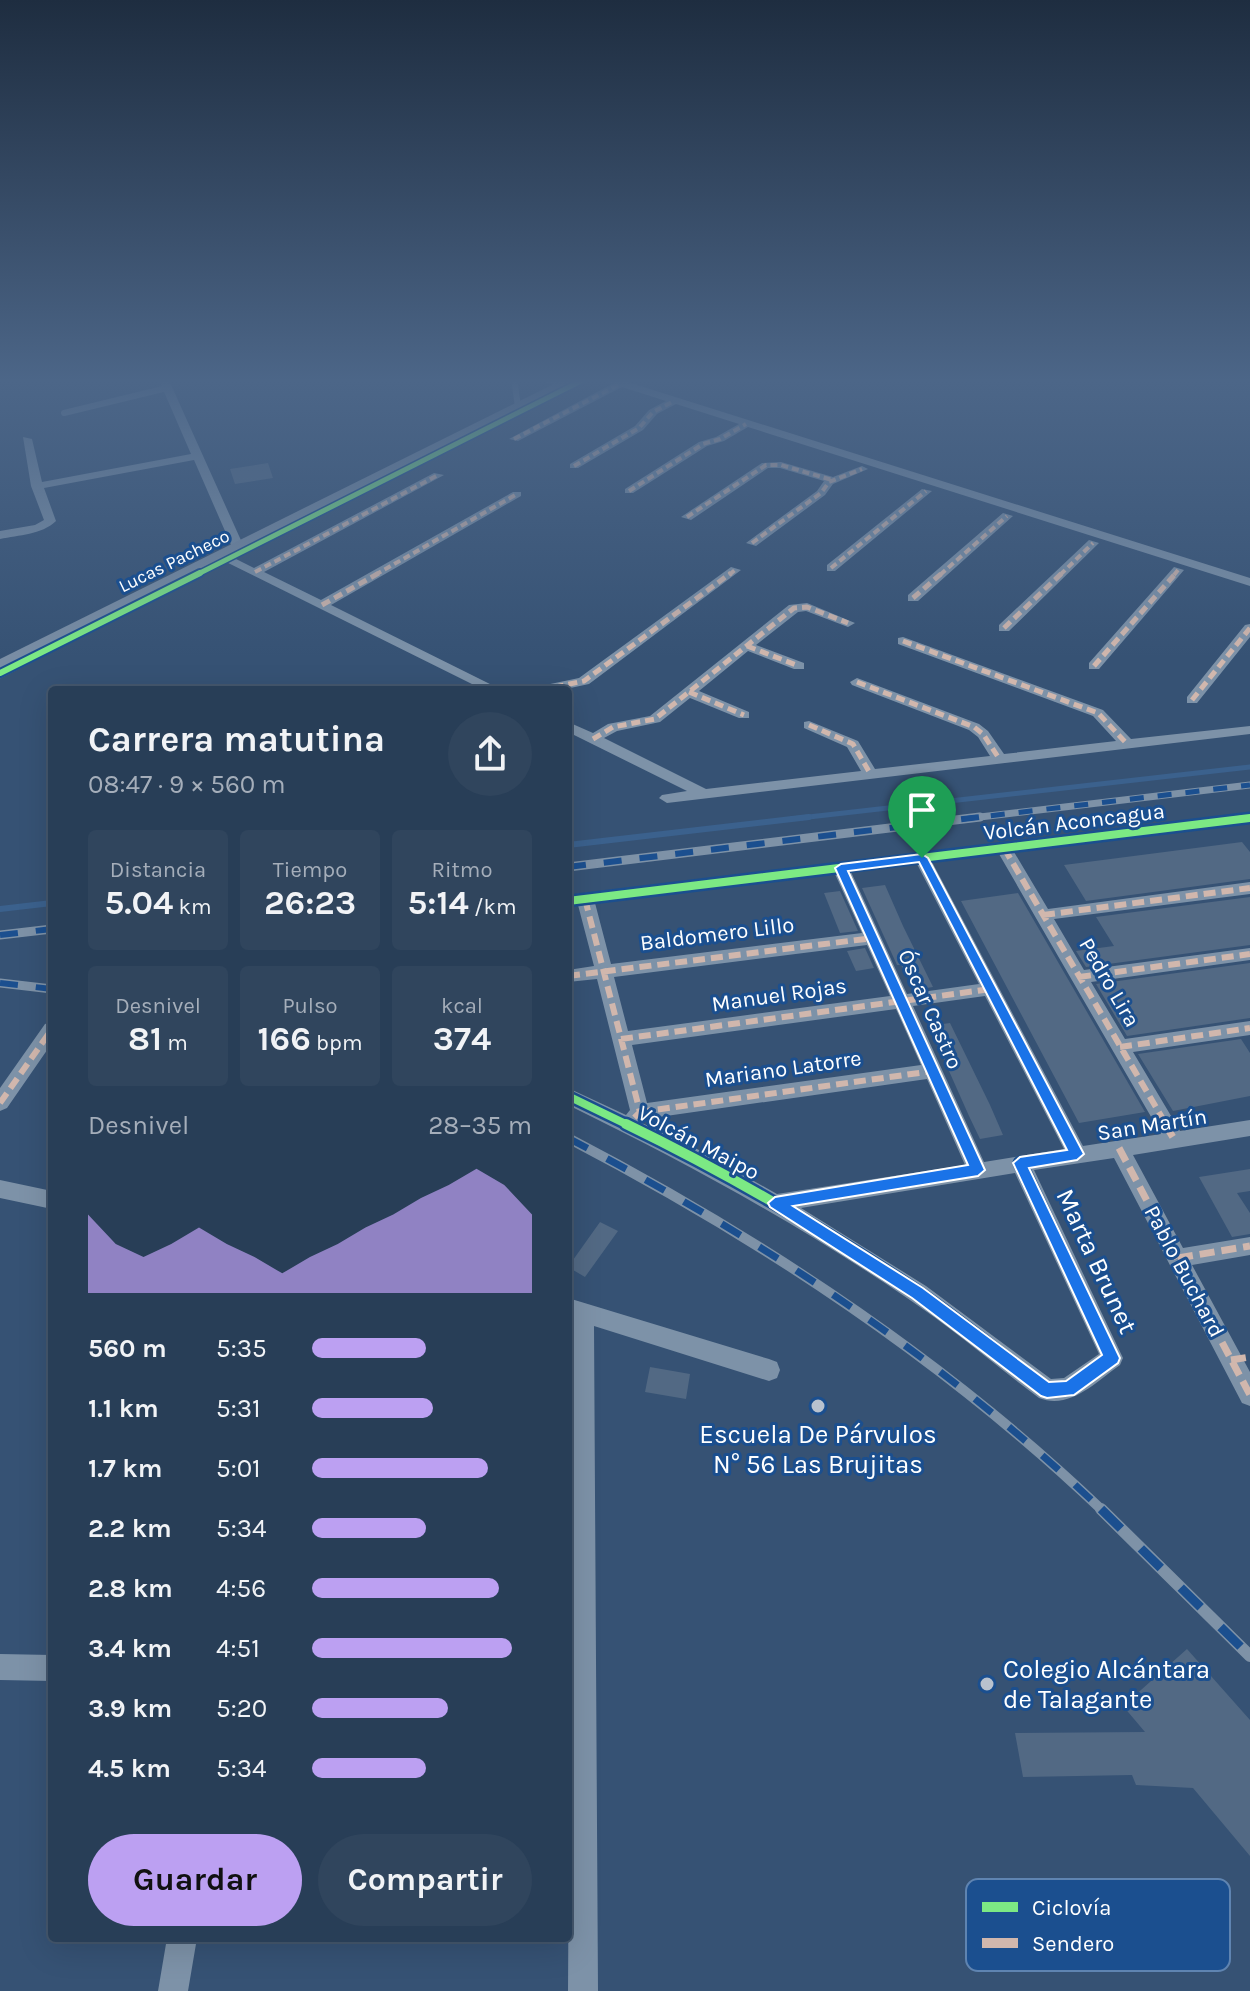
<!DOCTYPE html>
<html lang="es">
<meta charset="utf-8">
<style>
:root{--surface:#283e57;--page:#30455d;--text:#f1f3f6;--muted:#a5aeba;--line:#44576d;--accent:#bca0f2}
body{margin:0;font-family:Karla,sans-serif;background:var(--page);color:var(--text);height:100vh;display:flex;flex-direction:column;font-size:30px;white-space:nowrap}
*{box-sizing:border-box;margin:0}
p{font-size:26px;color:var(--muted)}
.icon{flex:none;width:44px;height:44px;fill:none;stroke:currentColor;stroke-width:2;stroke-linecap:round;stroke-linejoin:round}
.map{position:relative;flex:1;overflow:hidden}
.side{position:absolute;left:48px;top:686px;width:524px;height:1256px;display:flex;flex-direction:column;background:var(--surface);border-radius:8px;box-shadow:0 8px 32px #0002,0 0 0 2px var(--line)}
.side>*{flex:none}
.pin{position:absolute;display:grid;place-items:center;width:68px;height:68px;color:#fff;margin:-82px -34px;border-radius:50% 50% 50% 0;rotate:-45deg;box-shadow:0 0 8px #0007}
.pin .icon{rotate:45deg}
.round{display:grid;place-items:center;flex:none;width:84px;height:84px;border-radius:42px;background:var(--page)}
.head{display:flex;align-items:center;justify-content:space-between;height:136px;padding:0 40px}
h1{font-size:36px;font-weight:700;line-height:60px}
.stats{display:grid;grid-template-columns:repeat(3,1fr);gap:12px;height:136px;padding:8px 40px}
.stats div{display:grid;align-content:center;border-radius:8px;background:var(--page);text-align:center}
.stats b{font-size:34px;font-weight:700}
.stats small{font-size:22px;font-weight:400}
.stats p{font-size:22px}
.chart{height:224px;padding:16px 40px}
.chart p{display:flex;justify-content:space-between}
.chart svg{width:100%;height:144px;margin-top:8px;fill:var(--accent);opacity:.7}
.primary-button{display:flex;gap:16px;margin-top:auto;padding:16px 40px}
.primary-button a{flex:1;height:92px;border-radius:48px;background:var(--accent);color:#111;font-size:32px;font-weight:700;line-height:92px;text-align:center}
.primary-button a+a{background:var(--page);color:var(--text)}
ul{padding:0 40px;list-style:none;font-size:26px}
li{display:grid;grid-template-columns:128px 96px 1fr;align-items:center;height:60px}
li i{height:20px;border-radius:10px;background:var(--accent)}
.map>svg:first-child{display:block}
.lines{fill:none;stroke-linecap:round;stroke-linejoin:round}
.stream-far2{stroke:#3b618d;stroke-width:4}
.stream-far1{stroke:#3b618d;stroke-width:5}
.stream{stroke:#3b618d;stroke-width:6}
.building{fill:#526984}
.service{stroke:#7d92a8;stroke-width:6}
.minor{fill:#7d92a8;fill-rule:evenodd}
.secondary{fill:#798da4;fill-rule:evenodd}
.rail-far3-casing{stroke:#7e92a7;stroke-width:7}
.rail-far2-casing{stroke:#7e92a7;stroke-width:9}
.rail-far1-casing{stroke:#7e92a7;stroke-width:10}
.rail-casing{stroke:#7e92a7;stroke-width:12}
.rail-far3{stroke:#1b4f8f;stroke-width:5;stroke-dasharray:14;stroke-linecap:butt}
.rail-far2{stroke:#1b4f8f;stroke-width:6;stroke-dasharray:18;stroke-linecap:butt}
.rail-far1{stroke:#1b4f8f;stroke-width:7;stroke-dasharray:22;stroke-linecap:butt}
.rail{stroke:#1b4f8f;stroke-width:9;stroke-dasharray:28;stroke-linecap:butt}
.quiet-far3{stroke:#d1b7ad;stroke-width:4;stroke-dasharray:7 4;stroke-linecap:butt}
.quiet-far2{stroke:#d1b7ad;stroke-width:5;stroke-dasharray:9 5;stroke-linecap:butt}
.quiet-far1{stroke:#d1b7ad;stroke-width:6;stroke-dasharray:12 6;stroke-linecap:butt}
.quiet{stroke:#d1b7ad;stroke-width:7;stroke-dasharray:15 7;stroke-linecap:butt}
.cycleway-far3-casing{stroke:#1b4f8f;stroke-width:8}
.cycleway-far2-casing{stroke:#1b4f8f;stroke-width:10}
.cycleway-far1-casing{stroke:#1b4f8f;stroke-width:13}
.cycleway-casing{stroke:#1b4f8f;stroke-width:15}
.cycleway-far3{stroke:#7ce984;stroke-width:5}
.cycleway-far2{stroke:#7ce984;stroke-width:6}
.cycleway-far1{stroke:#7ce984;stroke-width:8}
.cycleway{stroke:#7ce984;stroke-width:10}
.route{fill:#1a73e8;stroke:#fff;stroke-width:2;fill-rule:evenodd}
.poi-dot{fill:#b9c2ce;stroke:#1b4f8f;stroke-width:3}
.labels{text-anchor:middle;stroke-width:6;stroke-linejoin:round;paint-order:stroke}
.far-street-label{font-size:18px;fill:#fff;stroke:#1b4f8f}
.street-label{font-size:22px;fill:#fff;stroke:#1b4f8f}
.near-street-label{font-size:26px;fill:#fff;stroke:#1b4f8f}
.near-poi-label{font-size:26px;fill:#fff;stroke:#1b4f8f}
.key{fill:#1b4f8f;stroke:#5f84b1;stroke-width:2}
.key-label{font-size:22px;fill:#fff}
</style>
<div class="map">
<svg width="1250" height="1991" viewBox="0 0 1250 1991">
<rect width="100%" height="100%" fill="#365274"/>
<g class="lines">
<!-- stream-far2 -->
<path class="stream-far2" d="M242 552 359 493
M197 575 220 563"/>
<!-- stream-far1 -->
<path class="stream-far1" d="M0 676 201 573
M791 819 1250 767"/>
<!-- stream -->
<path class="stream" d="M568 845 809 817
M0 909 52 903"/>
</g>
<!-- building -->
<path class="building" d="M268 463 273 478 235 484 230 469Z
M1242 842 1250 852V879L1086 901 1064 865Z
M885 885 903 926 933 987 914 990 901 965H897L862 888Z
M840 891 858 931 840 933 824 893Z
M1018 893 1145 1112 1079 1123 961 901Z
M1250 897V945L1086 967 1076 951 1114 946 1096 917Z
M865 948 874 968 856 971 847 951Z
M1250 963V1018L1127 1036 1096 984Z
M950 1023 990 1105 1003 1135 980 1139 969 1116 929 1026Z
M1241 1039 1250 1053V1096L1173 1111 1138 1054Z
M1250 1169V1191L1237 1193 1250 1213V1234L1232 1237 1199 1177Z
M600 1222 618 1231 585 1277 568 1267Z
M650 1367 690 1374 686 1399 645 1392Z
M1187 1649 1250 1720V1856L1193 1788 1136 1785 1132 1775 1023 1777 1015 1733 1145 1732 1123 1706Z"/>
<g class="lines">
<!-- service -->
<path class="service" d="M514 378 518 407
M542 378 565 384
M64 413 167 388"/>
<!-- minor -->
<path class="minor" d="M158 378H168L244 547 242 550 232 547 194 460 44 488 56 521C41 535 19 535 0 539V531L35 525 44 520 31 486 23 437 32 439 42 482 191 454Z
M599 378H615L1250 578V586L748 427 724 441 707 446 633 493H625V489L699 442 716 437 739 424 676 404 657 414 643 430 578 468H570V464L635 426 649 410 666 401 622 387 518 441 509 439 612 384Z
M781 462 833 477 862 466 868 469 833 484 825 495 756 546 746 543 817 491 824 481 780 468H768L691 520 681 517 762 463Z
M434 473 444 475 264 572 321 600 513 492H521V496L331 605 502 690H484L214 556 224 553 254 568Z
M922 489 932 491 835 571H827V565Z
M1003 513 1013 516 918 601H908V595Z
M1089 540 1099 543 1009 631H999V625Z
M731 567 741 570 589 684 561 690H534L536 687 579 678Z
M1174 567 1184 570 1099 669H1089V663Z
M807 603 855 623 848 627 806 611 798 612 756 645 804 663V669H794L748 651 699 691 749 712V718H739L690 698 660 722 617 731 604 738 706 789 861 771 847 747 804 728V722L809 721 858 741 875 769 990 756 978 737 969 730 852 685 850 682 857 678 979 724 988 731 1004 754 1116 741 1093 716 898 644V638L903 637 1103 710 1131 739 1250 726V734L667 803 659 798 662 795 687 791 568 732V722L593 733 608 724 650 716 789 605Z
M1250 624V637L1197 703H1187V697L1245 625Z
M1250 813V823L1014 852 1048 909 1250 882V894L1054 919 1084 970 1250 948V960L1091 982 1125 1039 1250 1021V1035L1133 1052 1180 1131 1250 1120V1136L1133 1155 1183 1248 1250 1237V1255L1192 1265 1250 1372V1406L1242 1403 1114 1158 1034 1170 1123 1358 1120 1365C1096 1382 1070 1410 1039 1398 995 1365 953 1329 907 1298 798 1224 687 1163 568 1105V1088L626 1115 630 1110 597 979 568 982V970L594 966 578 905 568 907V895ZM999 854 1161 1134 1083 1146 932 862ZM917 864 979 984 907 994 851 872ZM835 874 862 933 611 964 595 903ZM867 945 890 996 628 1031 614 977ZM985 996 1064 1149 984 1162 913 1006ZM896 1009 921 1065 647 1103 632 1045ZM927 1079 965 1165 777 1194 699 1150 642 1123 645 1119ZM1015 1173 1099 1354 1064 1378 1051 1379 926 1286 801 1208Z
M52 1022V1043L7 1108 0 1111V1088L45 1024Z
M0 1180 52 1191V1209L0 1198Z
M568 1298 769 1359 777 1362 780 1370 777 1378 769 1381 594 1326 598 1991H568L572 1319 568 1318Z
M0 1654 52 1655V1681L0 1680Z
M167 1938H197L188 1991H158Z"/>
<!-- secondary -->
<path class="secondary" d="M566 378H583L0 671V659Z"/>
<defs>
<path id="rail-far3" d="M963 819 1250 785"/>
<path id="rail-far2" d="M568 867 980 817
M0 935 52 929
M0 983 52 989"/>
<path id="rail-far1" d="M568 1138C762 1239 944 1359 1103 1511"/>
<path id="rail" d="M1101 1509 1250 1656"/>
</defs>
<!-- rail-far3 casing -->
<use href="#rail-far3" class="rail-far3-casing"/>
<!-- rail-far2 casing -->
<use href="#rail-far2" class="rail-far2-casing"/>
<!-- rail-far1 casing -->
<use href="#rail-far1" class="rail-far1-casing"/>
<!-- rail casing -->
<use href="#rail" class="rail-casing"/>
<!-- rail-far3 -->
<use href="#rail-far3" class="rail-far3"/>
<!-- rail-far2 -->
<use href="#rail-far2" class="rail-far2"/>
<!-- rail-far1 -->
<use href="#rail-far1" class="rail-far1"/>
<!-- rail -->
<use href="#rail" class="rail"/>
<!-- quiet-far3 -->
<path class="quiet-far3" d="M514 439 620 384
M574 466 639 428 653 412 674 401
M629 491 703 444 720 439 746 424
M687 517 766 465H781L832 480
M752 543 821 493 829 482 862 469
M831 568 926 491
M255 572 438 475
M375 575 517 494
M729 575 735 570
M940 575 1007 516
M1060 575 1093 543
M1174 575 1178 570"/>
<!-- quiet-far2 -->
<path class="quiet-far2" d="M913 598 942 573
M322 605 379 573
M1004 628 1062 573
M903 641 1098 713 1128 745
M747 646 799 666
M1094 666 1176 573
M857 682 974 727 983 734 1000 760
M541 690 584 681 731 573
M689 692 744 715
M1192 700 1250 628
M809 725 853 744 871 775
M593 739 613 727 655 719 794 608 807 607 848 623"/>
<!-- quiet-far1 -->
<path class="quiet-far1" d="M1004 848 1167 1126
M922 858 1062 1126
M841 868 958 1126
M585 899 640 1112 634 1118
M1043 915 1250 888
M568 976 873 938
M1079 977 1250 954
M621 1039 991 989
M1120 1047 1250 1028
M0 1103 52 1029
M640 1112 933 1071"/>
<!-- quiet -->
<path class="quiet" d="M957 1124 978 1170
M1061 1124 1077 1154
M1165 1124 1174 1139
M1119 1148 1250 1395
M1178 1258 1250 1246
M1231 1360 1250 1357"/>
<defs>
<path id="cycleway-far3" d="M196 575 587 378"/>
<path id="cycleway-far2" d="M0 673 200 573
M1238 819 1250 818"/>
<path id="cycleway-far1" d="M568 901 1250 818
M568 1096 630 1126"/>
<path id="cycleway" d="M626 1124C727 1173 823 1229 916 1291 961 1322 1003 1357 1047 1390L1068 1389 1112 1358 1020 1163"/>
</defs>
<!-- cycleway-far3 casing -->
<use href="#cycleway-far3" class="cycleway-far3-casing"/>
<!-- cycleway-far2 casing -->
<use href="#cycleway-far2" class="cycleway-far2-casing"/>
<!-- cycleway-far1 casing -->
<use href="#cycleway-far1" class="cycleway-far1-casing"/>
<!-- cycleway casing -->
<use href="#cycleway" class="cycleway-casing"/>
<!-- cycleway-far3 -->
<use href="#cycleway-far3" class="cycleway-far3"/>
<!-- cycleway-far2 -->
<use href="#cycleway-far2" class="cycleway-far2"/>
<!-- cycleway-far1 -->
<use href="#cycleway-far1" class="cycleway-far1"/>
<!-- cycleway -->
<use href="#cycleway" class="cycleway"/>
</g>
<!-- sky -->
<linearGradient id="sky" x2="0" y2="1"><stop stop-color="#1e2d40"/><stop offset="0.58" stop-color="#4c6688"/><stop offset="1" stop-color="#4c6688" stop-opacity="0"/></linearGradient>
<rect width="1250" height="657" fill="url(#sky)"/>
<!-- route -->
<path class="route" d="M922 854 928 858 1084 1154 1077 1160 1029 1168 1120 1358 1118 1363 1074 1395 1047 1398 1041 1396 912 1298 770 1207 768 1203 775 1197 968 1165 835 868 841 864ZM919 862 1067 1150 1020 1157 1013 1163 1102 1355 1066 1381 1049 1382 923 1288 793 1206 978 1176 985 1170 848 871Z"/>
<!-- markers -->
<g class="poi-dot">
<circle cx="818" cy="1406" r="8"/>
<circle cx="987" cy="1684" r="8"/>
</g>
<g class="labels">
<!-- far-street labels -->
<g class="far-street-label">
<text transform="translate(174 561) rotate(-26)" y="6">Lucas Pacheco</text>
</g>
<!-- street labels -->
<g class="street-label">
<text transform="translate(1074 821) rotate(-7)" y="8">Volcán Aconcagua</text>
<text transform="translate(717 933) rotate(-7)" y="8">Baldomero Lillo</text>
<text transform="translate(1110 982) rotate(60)" y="8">Pedro Lira</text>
<text transform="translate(779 994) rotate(-8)" y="8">Manuel Rojas</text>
<text transform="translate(931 1009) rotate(66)" y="8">Óscar Castro</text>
<text transform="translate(783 1068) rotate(-8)" y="8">Mariano Latorre</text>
<text transform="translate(1152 1124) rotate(-9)" y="8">San Martín</text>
<text transform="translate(699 1142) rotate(28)" y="8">Volcán Maipo</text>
<text transform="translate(1185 1271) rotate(62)" y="8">Pablo Buchard</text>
</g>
<!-- near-street labels -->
<g class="near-street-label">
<text transform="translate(1097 1261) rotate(65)" y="9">Marta Brunet</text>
</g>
<!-- near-poi labels -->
<g class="near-poi-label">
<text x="818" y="1443">Escuela De Párvulos<tspan x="818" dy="30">N° 56 Las Brujitas</tspan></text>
<text x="1003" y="1678" text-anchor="start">Colegio Alcántara<tspan x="1003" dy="30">de Talagante</tspan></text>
</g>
</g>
<!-- legend -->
<rect x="966" y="1879" width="264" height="92" rx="12" class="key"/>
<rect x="982" y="1902" width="36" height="10" fill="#7ce984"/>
<rect x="982" y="1938" width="36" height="10" fill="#d1b7ad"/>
<g class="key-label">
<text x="1032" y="1915">Ciclovía</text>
<text x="1032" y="1951">Sendero</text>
</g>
</svg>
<div class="pin" style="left:922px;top:858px;background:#1e9e55"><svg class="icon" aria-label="arrive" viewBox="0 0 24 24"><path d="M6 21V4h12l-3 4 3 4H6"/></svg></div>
<section class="side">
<div class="head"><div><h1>Carrera matutina</h1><p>08:47 · 9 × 560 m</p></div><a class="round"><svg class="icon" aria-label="share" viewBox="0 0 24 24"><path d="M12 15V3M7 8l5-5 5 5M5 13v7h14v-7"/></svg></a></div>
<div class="stats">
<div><p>Distancia</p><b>5.04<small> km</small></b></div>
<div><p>Tiempo</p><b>26:23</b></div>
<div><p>Ritmo</p><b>5:14<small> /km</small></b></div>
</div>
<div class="stats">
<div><p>Desnivel</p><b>81<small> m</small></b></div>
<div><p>Pulso</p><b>166<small> bpm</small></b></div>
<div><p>kcal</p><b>374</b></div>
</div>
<div class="chart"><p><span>Desnivel</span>28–35 m</p>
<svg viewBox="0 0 160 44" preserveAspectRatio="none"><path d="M0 44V20L10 29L20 33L30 29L40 24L50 29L60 33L70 38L80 33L90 29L100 24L110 20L120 15L130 11L140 6L150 11L160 20V44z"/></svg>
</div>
<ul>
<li><b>560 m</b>5:35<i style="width:52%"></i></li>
<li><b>1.1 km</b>5:31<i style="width:55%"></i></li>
<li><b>1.7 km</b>5:01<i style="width:80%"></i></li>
<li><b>2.2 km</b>5:34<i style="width:52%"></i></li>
<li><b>2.8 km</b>4:56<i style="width:85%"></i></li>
<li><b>3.4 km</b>4:51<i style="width:91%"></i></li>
<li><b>3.9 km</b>5:20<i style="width:62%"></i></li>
<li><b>4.5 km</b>5:34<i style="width:52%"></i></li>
</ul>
<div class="primary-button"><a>Guardar</a><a>Compartir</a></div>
</section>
</div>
